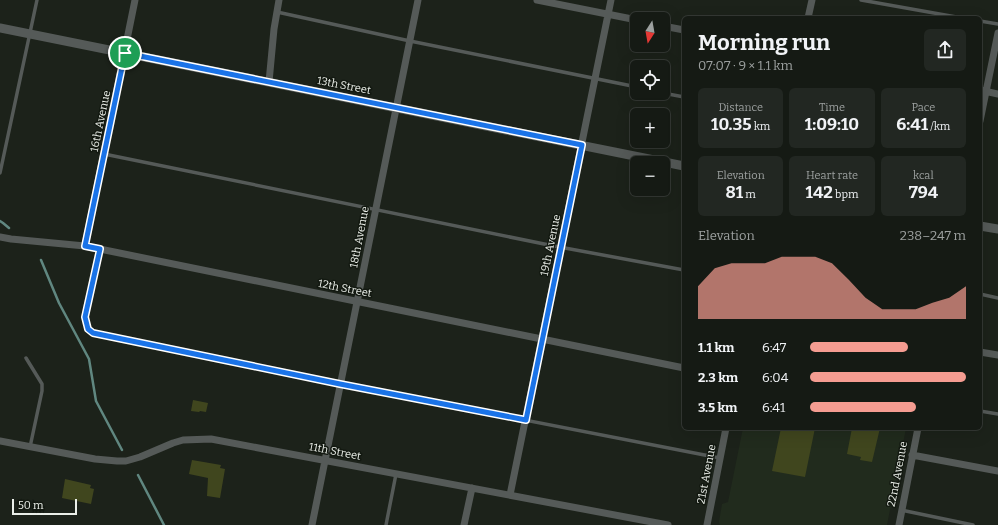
<!DOCTYPE html>
<meta charset="utf-8">
<style>
:root{--surface:#151a14;--page:#222722;--text:#f1f3f6;--muted:#9da1a0;--line:#343834;--accent:#f59c91}
body{margin:0;font-family:Bitter,serif;background:var(--page);color:var(--text);height:100vh;display:flex;flex-direction:column;font-size:15px;white-space:nowrap}
*{box-sizing:border-box;margin:0}
p{font-size:13px;color:var(--muted)}
.icon{flex:none;width:22px;height:22px;fill:none;stroke:currentColor;stroke-width:2;stroke-linecap:round;stroke-linejoin:round}
.map{position:relative;flex:1;overflow:hidden}
.side{position:absolute;left:682px;top:16px;width:300px;height:414px;display:flex;flex-direction:column;background:var(--surface);border-radius:6px;box-shadow:0 4px 16px #0002,0 0 0 1px var(--line)}
.side>*{flex:none}
.needle{width:26px;rotate:191deg}
.controls{position:absolute;left:630px;top:12px;display:grid;gap:8px}
.controls a{display:grid;place-items:center;width:40px;height:40px;border-radius:6px;background:var(--surface);box-shadow:0 4px 16px #0002,0 0 0 1px var(--line);font-size:20px}
.scale{position:absolute;left:12px;bottom:10px;width:65px;box-sizing:border-box;padding-left:4px;border:2px solid #ebefe9;border-top:0;font-size:11px;line-height:14px;white-space:nowrap;color:#ebefe9;-webkit-text-stroke:3px #131911;paint-order:stroke}
.pin{position:absolute;display:grid;place-items:center;width:34px;height:34px;color:#fff;margin:-17px;border:2px solid #fff;border-radius:50%;box-shadow:0 1px 4px #0007}
.round{display:grid;place-items:center;flex:none;width:42px;height:42px;border-radius:6px;background:var(--page)}
.overview{display:flex;align-items:center;justify-content:space-between;height:68px;padding:0 16px}
h1{font-size:22px;font-weight:700;line-height:30px}
.stats{display:grid;grid-template-columns:repeat(3,1fr);gap:6px;height:68px;padding:4px 16px}
.stats div{display:grid;align-content:center;border-radius:6px;background:var(--page);text-align:center}
.stats b{font-size:17px;font-weight:700}
.stats small{font-size:11px;font-weight:400}
.stats p{font-size:11px}
.chart{height:112px;padding:8px 16px}
.chart p{display:flex;justify-content:space-between}
.chart svg{width:100%;height:72px;margin-top:4px;fill:var(--accent);opacity:.7}
ul{padding:0 16px;list-style:none;font-size:13px}
li{display:grid;grid-template-columns:64px 48px 1fr;align-items:center;height:30px}
li i{height:10px;border-radius:5px;background:var(--accent)}
.map>svg:first-child{display:block}
.built{fill:#212b1d}
.lines{fill:none;stroke-linecap:round;stroke-linejoin:round}
.stream{stroke:#608780;stroke-width:2.5}
.building{fill:#40461e}
.service{stroke:#555a58;stroke-width:3.5}
.minor{stroke:#555a58;stroke-width:7}
.tertiary{stroke:#555a58;stroke-width:9}
.route-casing{stroke:#fff;stroke-width:8}
.route{stroke:#1a73e8;stroke-width:5}
.labels{text-anchor:middle;stroke-width:3;stroke-linejoin:round;paint-order:stroke}
.street-label{font-size:11px;fill:#ebefe9;stroke:#131911}
</style>
<div class="map">
<svg width="998" height="525" viewBox="0 0 998 525">
<rect width="100%" height="100%" fill="#1c221a"/>
<!-- built -->
<path class="built" d="M743 428H906L887 525H720L719 522 722 504 728 502Z"/>
<g class="lines">
<!-- stream -->
<path class="stream" d="M0 221 3 223 9 228
M41 260 59 303 89 359 96 401 122 450
M138 475 164 525"/>
</g>
<!-- building -->
<path class="building" d="M193 400 208 403 206 412 200 411 199 412 191 411Z
M781 428H815L805 477 772 471Z
M852 428H880L872 462 860 460 861 457 847 454Z
M192 460 221 465 220 468 225 469 220 498 207 496 208 478 189 474Z
M65 479 91 485 90 488 94 489 91 504 62 498Z"/>
<g class="lines">
<!-- service -->
<path class="service" d="M861 0 962 18
M277 12 410 41 637 87
M980 21 998 24
M663 93 684 97
M104 154 554 246 684 270
M0 173 37 0
M100 249 85 317 88 329 93 333 340 384 720 458
M980 294 998 298
M26 358 42 384V391L30 447
M980 411 998 414
M901 510 973 525
M386 525 396 474"/>
<!-- minor -->
<path class="minor" d="M537 0 637 20
M808 18 812 0
M663 26 684 30
M269 82 274 29 279 0
M980 90 998 94
M980 121 998 33
M0 237 11 239 85 246 684 368
M85 246 135 0
M980 352 998 355
M0 441 95 459 117 461H126L140 457 173 443 183 440 211 439 668 525
M912 455 998 471
M510 495 611 0
M312 525 418 0
M464 525 472 488
M707 525 726 428
M899 525 918 428"/>
<!-- tertiary -->
<path class="tertiary" d="M0 28 684 166
M980 226 998 229"/>
</g>
<g class="lines">
<defs>
<path id="route" d="M125 53 582 145 526 420 340 384 93 333 88 329 85 317 100 249 85 246Z"/>
</defs>
<!-- route casing -->
<use href="#route" class="route-casing"/>
<!-- route -->
<use href="#route" class="route"/>
</g>
<g class="labels">
<!-- street labels -->
<g class="street-label">
<text transform="translate(344 85) rotate(11)" y="4">13th Street</text>
<text transform="translate(100 121) rotate(-78)" y="4">16th Avenue</text>
<text transform="translate(359 237) rotate(-79)" y="4">18th Avenue</text>
<text transform="translate(550 245) rotate(-78)" y="4">19th Avenue</text>
<text transform="translate(345 288) rotate(11)" y="4">12th Street</text>
<text transform="translate(335 451) rotate(11)" y="4">11th Street</text>
<text transform="translate(706 474) rotate(-79)" y="4">21st Avenue</text>
<text transform="translate(897 474) rotate(-79)" y="4">22nd Avenue</text>
</g>
</g>
</svg>
<div class="controls">
<a><svg class="needle" viewBox="-14 -14 28 28"><path d="M0-13l5 13h-10z" fill="#e53935"/><path d="M0 13l5-13h-10z" fill="#9da1a0"/></svg></a>
<a><svg class="icon" aria-label="locate" viewBox="0 0 24 24"><circle cx="12" cy="12" r="6"/><path d="M12 2v4M12 18v4M2 12h4M18 12h4"/></svg></a>
<a>+</a>
<a>−</a>
</div>
<div class="scale">50 m</div>
<div class="pin" style="left:125px;top:53px;background:#1e9e55"><svg class="icon" aria-label="arrive" viewBox="0 0 24 24"><path d="M6 21V4h12l-3 4 3 4H6"/></svg></div>
<section class="side">
<div class="overview"><div><h1>Morning run</h1><p>07:07 · 9 × 1.1 km</p></div><a class="round"><svg class="icon" aria-label="share" viewBox="0 0 24 24"><path d="M12 15V3M7 8l5-5 5 5M5 13v7h14v-7"/></svg></a></div>
<div class="stats">
<div><p>Distance</p><b>10.35<small> km</small></b></div>
<div><p>Time</p><b>1:09:10</b></div>
<div><p>Pace</p><b>6:41<small> /km</small></b></div>
</div>
<div class="stats">
<div><p>Elevation</p><b>81<small> m</small></b></div>
<div><p>Heart rate</p><b>142<small> bpm</small></b></div>
<div><p>kcal</p><b>794</b></div>
</div>
<div class="chart"><p><span>Elevation</span>238–247 m</p>
<svg viewBox="0 0 160 44" preserveAspectRatio="none"><path d="M0 44V24L10 13L20 10L30 10L40 10L50 6L60 6L70 6L80 10L90 20L100 31L110 38L120 38L130 38L140 34L150 31L160 24V44z"/></svg>
</div>
<ul>
<li><b>1.1 km</b>6:47<i style="width:63%"></i></li>
<li><b>2.3 km</b>6:04<i style="width:100%"></i></li>
<li><b>3.5 km</b>6:41<i style="width:68%"></i></li>
</ul>
</section>
</div>
